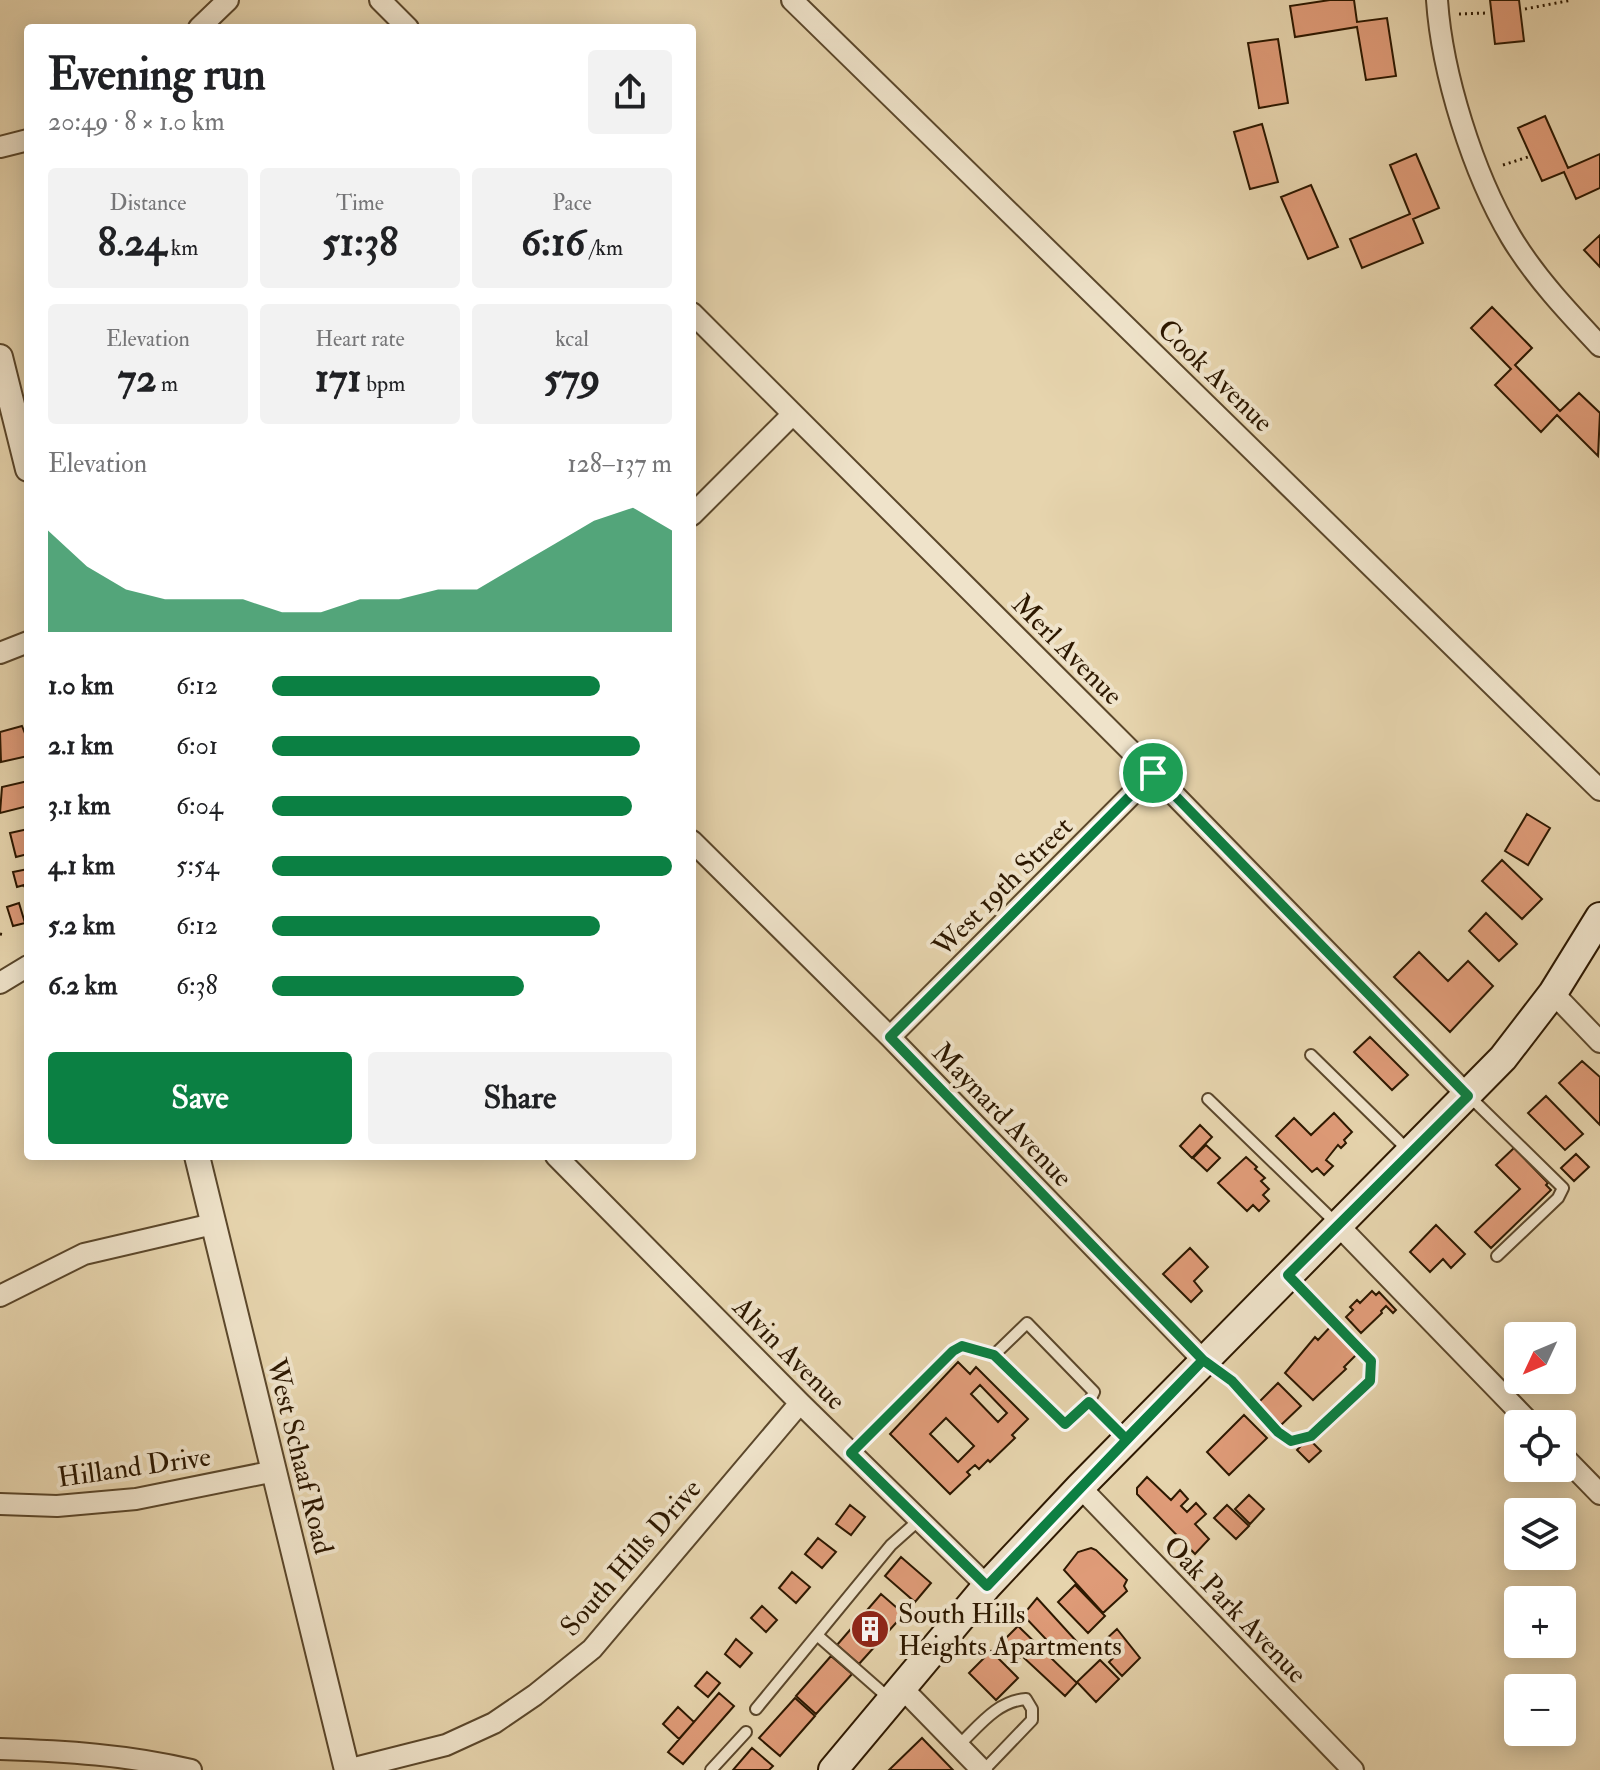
<!DOCTYPE html>
<meta charset="utf-8">
<style>
:root{--surface:#fff;--page:#f2f2f2;--text:#202124;--muted:#757577;--accent:#0b8043}
body{margin:0;font-family:"IM FELL Double Pica",serif;background:var(--page);color:var(--text);height:100vh;display:flex;flex-direction:column;font-size:30px;white-space:nowrap}
*{box-sizing:border-box;margin:0}
p{font-size:26px;color:var(--muted)}
.icon{flex:none;width:44px;height:44px;fill:none;stroke:currentColor;stroke-width:2;stroke-linecap:round;stroke-linejoin:round}
.map{position:relative;flex:1;overflow:hidden}
.side{position:absolute;left:24px;top:24px;width:672px;height:1136px;display:flex;flex-direction:column;background:var(--surface);border-radius:8px;box-shadow:0 4px 20px #0003}
.side>*{flex:none}
.needle{width:52px;rotate:226deg}
.tools{position:absolute;left:1504px;top:1322px;display:grid;gap:16px}
.tools a{display:grid;place-items:center;width:72px;height:72px;border-radius:8px;background:var(--surface);box-shadow:0 4px 20px #0003;font-size:40px}
.pin{position:absolute;display:grid;place-items:center;width:68px;height:68px;color:#fff;margin:-34px;border:4px solid #fff;border-radius:50%;box-shadow:0 2px 8px #0007}
.round{display:grid;place-items:center;flex:none;width:84px;height:84px;border-radius:8px;background:var(--page)}
.headline{display:flex;align-items:center;justify-content:space-between;height:136px;padding:0 24px}
h1{font-size:44px;font-weight:700;line-height:60px}
.metrics{display:grid;grid-template-columns:repeat(3,1fr);gap:12px;height:136px;padding:8px 24px}
.metrics div{display:grid;align-content:center;border-radius:8px;background:var(--page);text-align:center}
.metrics b{font-size:40px;font-weight:700}
.metrics small{font-size:22px;font-weight:400}
.metrics p{font-size:22px}
.chart{height:224px;padding:16px 24px}
.chart p{display:flex;justify-content:space-between}
.chart svg{width:100%;height:144px;margin-top:8px;fill:var(--accent);opacity:.7}
.primary-button{display:flex;gap:16px;margin-top:auto;padding:16px 24px}
.primary-button a{flex:1;height:92px;border-radius:8px;background:var(--accent);color:#fff;font-size:32px;font-weight:700;line-height:92px;text-align:center}
.primary-button a+a{background:var(--page);color:var(--text)}
ul{padding:0 24px;list-style:none;font-size:26px}
li{display:grid;grid-template-columns:128px 96px 1fr;align-items:center;height:60px}
li i{height:20px;border-radius:10px;background:var(--accent)}
.map>svg:first-child{display:block}
.building{fill:#df9b78;stroke:#2d1800;stroke-width:2;fill-rule:evenodd}
.lines{fill:none;stroke-linecap:round;stroke-linejoin:round}
.service-casing{stroke:#5b472b;stroke-width:14}
.minor-casing{stroke:#5b472b;stroke-width:24}
.tertiary-casing{stroke:#5b472b;stroke-width:28}
.secondary-casing{stroke:#2d1800;stroke-width:32}
.path{stroke:#2d1800;stroke-width:3;stroke-dasharray:2 4;stroke-linecap:butt}
.service{stroke:#efe3ca;stroke-width:10}
.minor{stroke:#efe3ca;stroke-width:20}
.tertiary{stroke:#efe3ca;stroke-width:24}
.secondary{stroke:#efe3ca;stroke-width:28}
.route-casing{stroke:#fff;stroke-width:16}
.route{stroke:#0b8043;stroke-width:10}
.labels{text-anchor:middle;stroke-width:8;stroke-linejoin:round;paint-order:stroke}
.street-label{font-size:28px;fill:#2d1800;stroke:#efe3ca}
.poi-label{font-size:28px;fill:#2d1800;stroke:#efe3ca;text-anchor:start}
</style>
<div class="map">
<svg width="1600" height="1770" viewBox="0 0 1600 1770">
<rect width="100%" height="100%" fill="#e6d4ad"/>
<filter id="stains"><feTurbulence type="fractalNoise" baseFrequency=".0025" numOctaves="4"/><feColorMatrix values="0 0 0 0 .2 0 0 0 0 .09 0 0 0 0 .02 0 0 0 .5 -.17"/></filter>
<radialGradient id="worn" r=".72"><stop offset=".6" stop-color="#630" stop-opacity="0"/><stop offset="1" stop-color="#630" stop-opacity=".3"/></radialGradient>
<!-- building -->
<path class="building" d="M1330 0H1354L1357 22 1387 18 1396 76 1366 80 1357 27 1295 37 1290 6Z
M1490 0H1519L1524 41 1495 44Z
M1278 39 1288 103 1259 108 1248 43Z
M1545 116 1568 168 1600 154V188L1576 199 1564 172 1542 181 1518 128Z
M1262 124 1278 182 1250 189 1234 132Z
M1416 154 1439 208 1413 219 1423 243 1362 268 1350 239 1410 214 1390 165Z
M1311 185 1338 247 1308 259 1281 197Z
M1600 235V267L1584 250Z
M1492 307 1532 348 1515 365 1560 411 1579 393 1600 413 1598 456 1557 415 1541 432 1495 385 1511 369 1471 328Z
M22 726 28 741V756L1 762 0 732Z
M28 781V806L0 813 2 787Z
M1527 814 1550 828 1528 865 1505 851Z
M28 829V854L16 857 10 833Z
M1502 860 1542 899 1522 919 1482 881Z
M28 869V894H27L24 885 17 887 13 872Z
M19 903 25 923 13 926 7 907Z
M1486 913 1517 944 1499 961 1469 931Z
M1419 952 1448 981 1468 961 1493 986 1450 1032 1394 977Z
M1370 1037 1408 1075 1392 1090 1354 1052Z
M1582 1061 1600 1077V1125L1559 1083Z
M1546 1096 1583 1134 1565 1150 1528 1113Z
M1334 1113 1352 1132 1344 1140 1346 1143 1341 1148 1338 1145 1326 1160 1333 1166 1324 1175 1317 1168 1312 1172 1276 1136 1294 1118 1311 1135Z
M1200 1125 1212 1137 1192 1158 1180 1146Z
M1206 1145 1220 1158 1207 1171 1193 1158Z
M1514 1148 1548 1183 1546 1185 1551 1190 1491 1248 1475 1232 1520 1189 1496 1165Z
M1576 1154 1589 1167 1574 1181 1561 1168Z
M1246 1157 1257 1167 1255 1169 1265 1178 1261 1181 1269 1189 1263 1195 1269 1201 1259 1211 1253 1205 1247 1211 1218 1183Z
M1436 1225 1465 1254 1451 1268 1443 1259 1430 1272 1410 1252Z
M1190 1248 1208 1267 1194 1281 1202 1291 1191 1302 1163 1274Z
M1372 1291 1376 1295 1379 1292 1396 1310 1393 1313 1386 1306 1381 1311 1382 1313 1361 1333 1346 1317 1353 1310 1350 1307 1357 1300 1360 1303Z
M1332 1325 1359 1352 1344 1367 1346 1369 1313 1400 1285 1373 1315 1337 1318 1340Z
M958 1362 970 1374 976 1367 1028 1419 1012 1435 1015 1438 990 1462 988 1460 979 1469 975 1465 967 1472 970 1475 950 1494 890 1434ZM980 1385 1007 1413 998 1422 971 1394ZM946 1418 974 1446 958 1462 930 1434Z
M1278 1383 1301 1406 1281 1425 1259 1402Z
M1244 1415 1267 1438 1229 1475 1207 1452Z
M1308 1438 1321 1451 1309 1462 1297 1450Z
M1147 1477 1171 1500 1180 1490 1188 1499 1181 1506 1187 1512 1196 1503 1206 1514 1195 1524 1209 1539 1195 1554 1137 1494V1488Z
M1249 1495 1264 1509 1250 1524 1235 1509Z
M850 1505 865 1517 851 1535 836 1524Z
M1227 1505 1249 1526 1236 1539 1214 1518Z
M818 1538 836 1552 822 1568 805 1554Z
M1091 1548 1096 1550 1127 1580 1124 1586 1127 1591 1103 1613 1064 1570 1078 1552Z
M901 1557 931 1583 915 1602 885 1576Z
M792 1572 810 1587 796 1603 779 1588Z
M1075 1585 1105 1616 1088 1633 1058 1602Z
M881 1594 904 1614 859 1664 837 1645Z
M1037 1598 1078 1643 1066 1655 1061 1650 1058 1652 1023 1615Z
M762 1606 777 1620 766 1632 751 1618Z
M1018 1626 1077 1683 1065 1696 1022 1656 1017 1660 1001 1643Z
M1117 1629 1140 1658 1122 1676 1109 1662 1117 1654 1104 1641Z
M736 1639 752 1653 740 1667 725 1654Z
M991 1651 1018 1678 996 1700 969 1673Z
M831 1656 852 1674 816 1714 796 1696Z
M1100 1660 1119 1679 1096 1702 1077 1682Z
M707 1672 720 1683 708 1697 695 1686Z
M719 1693 734 1706 683 1764 668 1752Z
M795 1698 815 1716 780 1756 759 1738Z
M678 1707 694 1722 679 1739 663 1724Z
M922 1738 953 1770H889Z
M752 1748 773 1766 769 1770H733Z"/>
<g class="lines">
<defs>
<path id="service" d="M1311 1055 1409 1151
M1470 1097 1563 1188 1558 1198 1497 1256
M1208 1099 1336 1223
M994 1355 1027 1323 1094 1392 1089 1402 1125 1438
M1206 1362 1232 1381 1278 1432 1291 1441 1311 1436 1370 1381 1371 1361 1289 1276
M851 1453 953 1351 962 1346 994 1355 1065 1424 1089 1402
M817 1635 891 1700
M756 1709 891 1545 919 1520
M958 1746C979 1726 997 1701 1026 1699L1032 1709V1720L984 1770
M711 1770 746 1732"/>
<path id="minor" d="M380 0 408 28
M792 0 1600 790
M1437 0C1442 74 1473 173 1511 237 1535 277 1568 312 1600 346
M199 28 228 0
M0 147 28 140
M692 313 1153 773 1468 1096
M692 515 793 414
M0 653 28 642
M692 841 890 1037 1203 1360
M0 983 28 966
M1553 993 1600 1042
M890 1037 1153 773
M556 1156 800 1403 987 1586
M1338 1225 1531 1424
M0 1296 84 1254 213 1224
M1562 1455 1600 1494
M1080 1487 1353 1770
M0 1504 57 1506 136 1499 275 1471
M903 1689 982 1770
M0 1749C64 1751 129 1755 191 1770
M347 1770 446 1745 494 1723 535 1695 592 1649 800 1403"/>
<path id="tertiary" d="M0 357 28 469
M197 1156 347 1770"/>
<path id="secondary" d="M833 1770 987 1586 1080 1487 1503 1058 1553 993 1600 917"/>
</defs>
<!-- service casing -->
<use href="#service" class="service-casing"/>
<!-- minor casing -->
<use href="#minor" class="minor-casing"/>
<!-- tertiary casing -->
<use href="#tertiary" class="tertiary-casing"/>
<!-- secondary casing -->
<use href="#secondary" class="secondary-casing"/>
<!-- path -->
<path class="path" d="M1525 9 1572 0
M1459 14 1487 13
M1503 165 1528 157
M0 934 5 935"/>
<!-- service -->
<use href="#service" class="service"/>
<!-- minor -->
<use href="#minor" class="minor"/>
<!-- tertiary -->
<use href="#tertiary" class="tertiary"/>
<!-- secondary -->
<use href="#secondary" class="secondary"/>
</g>
<g class="lines">
<defs>
<path id="route" d="M1153 773 890 1037 1203 1360 1126 1439 1089 1402 1065 1424 994 1355 962 1346 953 1351 851 1453 987 1586 1203 1360 1232 1381 1278 1432 1291 1441 1311 1436 1370 1381 1371 1361 1288 1275 1468 1096 1153 773"/>
</defs>
<!-- route casing -->
<use href="#route" class="route-casing"/>
<!-- route -->
<use href="#route" class="route"/>
</g>
<!-- icons -->
<defs>
<symbol id="building-disc" viewBox="-11 -11 22 22"><circle r="9.5" fill="#8f2418" stroke="#efe3ca"/><path d="M-4-6H4V6H1V3H-1V6H-4ZM-2.5-4.3h1.7v1.8h-1.7ZM.8-4.3h1.7v1.8H.8ZM-2.5-1h1.7V.8h-1.7ZM.8-1h1.7V.8H.8Z" fill="#fff"/></symbol>
</defs>
<g fill-rule="evenodd">
<use href="#building-disc" x="848" y="1607" width="44" height="44"/>
</g>
<g class="labels">
<!-- street labels -->
<g class="street-label">
<text transform="translate(1216 375) rotate(44)" y="10">Cook Avenue</text>
<text transform="translate(1068 649) rotate(45)" y="10">Merl Avenue</text>
<text transform="translate(1002 886) rotate(-45)" y="10">West 19th Street</text>
<text transform="translate(1003 1114) rotate(46)" y="10">Maynard Avenue</text>
<text transform="translate(790 1353) rotate(45)" y="10">Alvin Avenue</text>
<text transform="translate(301 1456) rotate(76)" y="10">West Schaaf Road</text>
<text transform="translate(134 1466) rotate(-8)" y="10">Hilland Drive</text>
<text transform="translate(630 1557) rotate(-49)" y="10">South Hills Drive</text>
<text transform="translate(1236 1609) rotate(46)" y="10">Oak Park Avenue</text>
</g>
<!-- poi labels -->
<g class="poi-label">
<text x="898" y="1623">South Hills<tspan x="898" dy="32">Heights Apartments</tspan></text>
</g>
</g>
<rect width="100%" height="100%" filter="url(#stains)"/>
<rect width="100%" height="100%" fill="url(#worn)"/>
</svg>
<div class="tools">
<a><svg class="needle" viewBox="-14 -14 28 28"><path d="M0-13l5 13h-10z" fill="#e53935"/><path d="M0 13l5-13h-10z" fill="#757577"/></svg></a>
<a><svg class="icon" aria-label="locate" viewBox="0 0 24 24"><circle cx="12" cy="12" r="6"/><path d="M12 2v4M12 18v4M2 12h4M18 12h4"/></svg></a>
<a><svg class="icon" aria-label="layers" viewBox="0 0 24 24"><path d="M12 4l9 5-9 5-9-5zM3 14l9 5 9-5"/></svg></a>
<a>+</a>
<a>−</a>
</div>
<div class="pin" style="left:1153px;top:773px;background:#1e9e55"><svg class="icon" aria-label="arrive" viewBox="0 0 24 24"><path d="M6 21V4h12l-3 4 3 4H6"/></svg></div>
<section class="side">
<div class="headline"><div><h1>Evening run</h1><p>20:49 · 8 × 1.0 km</p></div><a class="round"><svg class="icon" aria-label="share" viewBox="0 0 24 24"><path d="M12 15V3M7 8l5-5 5 5M5 13v7h14v-7"/></svg></a></div>
<div class="metrics">
<div><p>Distance</p><b>8.24<small> km</small></b></div>
<div><p>Time</p><b>51:38</b></div>
<div><p>Pace</p><b>6:16<small> /km</small></b></div>
</div>
<div class="metrics">
<div><p>Elevation</p><b>72<small> m</small></b></div>
<div><p>Heart rate</p><b>171<small> bpm</small></b></div>
<div><p>kcal</p><b>579</b></div>
</div>
<div class="chart"><p><span>Elevation</span>128–137 m</p>
<svg viewBox="0 0 160 44" preserveAspectRatio="none"><path d="M0 44V13L10 24L20 31L30 34L40 34L50 34L60 38L70 38L80 34L90 34L100 31L110 31L120 24L130 17L140 10L150 6L160 13V44z"/></svg>
</div>
<ul>
<li><b>1.0 km</b>6:12<i style="width:82%"></i></li>
<li><b>2.1 km</b>6:01<i style="width:92%"></i></li>
<li><b>3.1 km</b>6:04<i style="width:90%"></i></li>
<li><b>4.1 km</b>5:54<i style="width:100%"></i></li>
<li><b>5.2 km</b>6:12<i style="width:82%"></i></li>
<li><b>6.2 km</b>6:38<i style="width:63%"></i></li>
</ul>
<div class="primary-button"><a>Save</a><a>Share</a></div>
</section>
</div>
